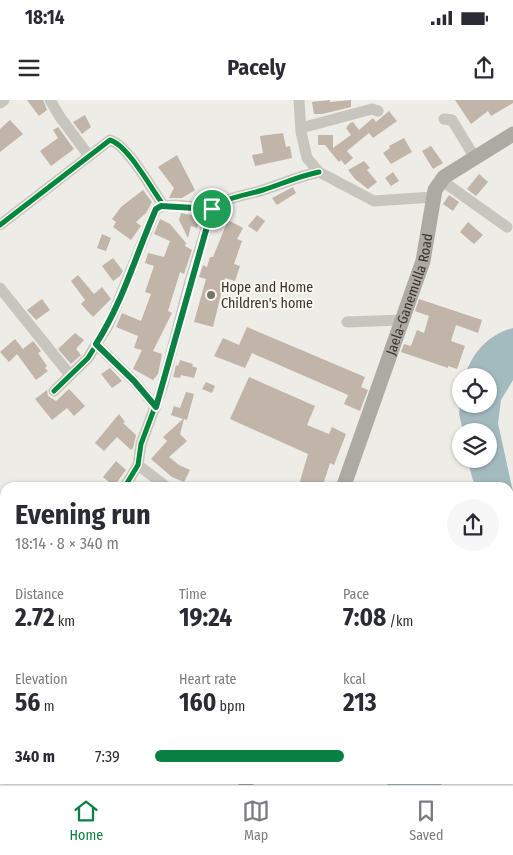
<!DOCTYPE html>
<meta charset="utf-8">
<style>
:root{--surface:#fff;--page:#f7f7f7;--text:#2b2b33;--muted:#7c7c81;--line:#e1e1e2;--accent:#0b8043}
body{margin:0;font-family:"Fira Sans Condensed",sans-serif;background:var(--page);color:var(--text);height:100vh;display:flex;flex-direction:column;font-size:19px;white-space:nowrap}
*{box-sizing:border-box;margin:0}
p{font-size:16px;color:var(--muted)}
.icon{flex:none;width:28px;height:28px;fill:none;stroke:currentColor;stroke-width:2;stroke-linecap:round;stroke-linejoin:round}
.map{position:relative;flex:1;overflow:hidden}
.drawer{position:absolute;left:0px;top:382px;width:514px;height:302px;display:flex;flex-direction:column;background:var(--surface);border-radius:15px 15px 0 0;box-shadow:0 1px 4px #0004}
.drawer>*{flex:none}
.fabs{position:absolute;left:452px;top:268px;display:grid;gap:10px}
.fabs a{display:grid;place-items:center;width:45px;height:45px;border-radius:50%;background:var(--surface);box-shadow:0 1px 4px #0004;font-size:25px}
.pin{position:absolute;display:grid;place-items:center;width:42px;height:42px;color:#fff;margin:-21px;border:2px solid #fff;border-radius:50%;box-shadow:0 1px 5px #0007}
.round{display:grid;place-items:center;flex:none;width:52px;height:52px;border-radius:26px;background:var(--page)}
.head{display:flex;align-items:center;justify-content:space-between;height:85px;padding:0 15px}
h1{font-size:28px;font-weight:700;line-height:38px}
.figures{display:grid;grid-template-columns:repeat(3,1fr);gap:8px;height:85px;padding:5px 15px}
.figures div{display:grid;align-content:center}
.figures b{font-size:25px;font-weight:700}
.figures small{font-size:14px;font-weight:400}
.figures p{font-size:14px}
ul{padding:0 15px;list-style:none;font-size:16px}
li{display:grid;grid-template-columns:80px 60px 1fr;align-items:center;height:38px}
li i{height:12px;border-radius:6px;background:var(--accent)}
.status{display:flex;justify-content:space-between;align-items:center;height:35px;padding:0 25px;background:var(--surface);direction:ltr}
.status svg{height:14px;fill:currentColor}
header{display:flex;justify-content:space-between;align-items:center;height:65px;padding:0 15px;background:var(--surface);font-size:22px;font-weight:700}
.tab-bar{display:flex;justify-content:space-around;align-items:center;height:70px;border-top:1px solid var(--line);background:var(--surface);font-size:14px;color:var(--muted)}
.tab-bar a{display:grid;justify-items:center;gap:2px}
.tab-bar .on{color:var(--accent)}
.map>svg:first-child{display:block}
.water{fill:#a3babf}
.building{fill:#c1b4a9}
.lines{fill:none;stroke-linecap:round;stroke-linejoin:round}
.minor{stroke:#c8c4be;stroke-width:11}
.major{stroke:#ada9a3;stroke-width:15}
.cycleway-casing{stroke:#faf7ef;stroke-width:8}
.cycleway{stroke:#00873e;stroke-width:5}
.route-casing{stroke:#fff;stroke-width:10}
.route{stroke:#0b8043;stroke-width:6}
.poi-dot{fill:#79746d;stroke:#faf7ef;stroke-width:2}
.labels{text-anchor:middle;stroke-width:4;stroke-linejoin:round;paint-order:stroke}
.poi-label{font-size:14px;fill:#3a332c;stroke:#faf7ef;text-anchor:start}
.street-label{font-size:14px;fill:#3a332c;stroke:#faf7ef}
</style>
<div class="status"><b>18:14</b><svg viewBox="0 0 49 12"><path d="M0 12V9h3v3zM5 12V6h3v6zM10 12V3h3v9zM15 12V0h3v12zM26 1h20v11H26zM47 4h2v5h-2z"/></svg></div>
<header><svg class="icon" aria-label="menu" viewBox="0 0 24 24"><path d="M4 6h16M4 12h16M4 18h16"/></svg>Pacely<svg class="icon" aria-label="share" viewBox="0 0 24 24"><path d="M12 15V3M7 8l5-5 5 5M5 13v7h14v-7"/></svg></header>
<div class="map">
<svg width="513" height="685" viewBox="0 0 513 685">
<rect width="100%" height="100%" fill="#eeece6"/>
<!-- water -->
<path class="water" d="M513 228V280L501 300 498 323 513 392V514L509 524V388L475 387 467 359H489V331H463L459 314 461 296V304H489V276H465C472 253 489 234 513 228Z
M390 680H445L441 685H387Z"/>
<!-- building -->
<path class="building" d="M27 0H43L47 10 39 16Z
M330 0V2L351 0V7L322 14H314L312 2Z
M455 0H513V3L491 16 488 11 471 24Z
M389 11 397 21 373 38 369 33 347 51 353 58 345 65 341 60 339 62 325 45H318V35H333V48L351 35 346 28 350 23 353 22 359 30 373 18 376 22Z
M85 15 91 27 82 34 73 22Z
M10 20 23 34 0 52V29Z
M58 27 74 49 51 66 40 51 58 38 53 30Z
M283 33 286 47 290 46 292 58 255 66 252 55 263 53 260 36Z
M404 38 412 52 391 64 383 53 390 48 389 46Z
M431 46 443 63 433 69 422 51Z
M177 55 195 90 182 98H169L174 88 158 67Z
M364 61 370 68 367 70 377 82 368 89 355 79 348 70Z
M393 72 399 81 391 86 385 78Z
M479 74 488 82 476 96 467 89Z
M293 87 296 93 277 105 272 98Z
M143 90 152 102 146 113 136 122 141 126 131 140 113 127 116 122 112 119 121 107Z
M449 95 459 102 453 111 443 104Z
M181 113 201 117 197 128 191 126 188 138 179 120Z
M257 115 265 121 257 132 248 126Z
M160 119 170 124 186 143 185 146 192 150 184 174 180 172 168 211 172 213 153 251 162 254 158 274 153 280 133 269 142 250 134 248 138 236 116 227 122 213 141 221 151 194 145 192 154 166 145 163 148 153 164 157 170 141 154 134Z
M228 120 243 128 237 139 242 141 234 164 240 166 235 181 225 178 213 227 194 222 206 179 199 177 203 165 207 167 210 157H213Z
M468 122 483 135 474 144 460 132Z
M102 134 111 138 106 151 97 148Z
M113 158 123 171 120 176 113 181 102 166Z
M78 175 94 194 102 187 111 199 93 217 81 204 85 200 71 181Z
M42 199 50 210 36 220 27 210Z
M419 199 482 220 478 233 456 225 451 241 465 246 457 269 448 266V268L401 252 404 244 411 246 417 230 424 233 429 216 415 211Z
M247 227 365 277 361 287 368 290 360 311 344 304 348 295 252 253 245 268 214 256 223 238 239 245Z
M75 233 84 240 76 249 81 255 71 264 58 249Z
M15 239 23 249 33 241 41 251 38 253 47 266 45 268 48 271 36 280 17 254 9 262 0 252Z
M180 260 193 264 192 266 197 268 194 278 181 275 180 278 173 277 176 265 178 266Z
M110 268 122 281 112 288 101 274Z
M249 277 315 306 307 325 329 334 332 327 346 334 334 365 330 363 322 388H298L308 354 230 319Z
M206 282 215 286 212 293 202 289Z
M69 289 85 306 74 316 67 308 52 320 35 299 47 290 48 296 56 301Z
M186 292 194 294 187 320 184 319 180 334 187 341 169 357 179 365 190 370 184 382 172 377 151 359 167 341 163 337 183 319 171 315 174 306 180 308Z
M119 314 125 322 123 323 136 335 133 348 131 350 117 337 104 351 95 343Z
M116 361 126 370 114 386 103 377Z"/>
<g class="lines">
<!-- minor -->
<path class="minor" d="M50 0 60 17 89 56
M299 0 301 32 307 58 319 72 374 101 433 97
M0 3 4 0
M444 19 452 20 475 58
M301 28 372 9 378 11
M441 80 507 127
M0 125 110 40C128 45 152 90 164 106
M0 188 70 275
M347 222 402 220
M96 244 134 281 156 307
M54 291 88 258 109 224 156 109C170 101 197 108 212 109 229 96 244 96 263 90 282 84 299 76 319 72
M138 365 168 388
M124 388 138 365 141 344 162 288 190 181 212 109"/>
<!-- major -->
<g class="major">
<path id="s1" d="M343 388 423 161 435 90 444 77 513 34"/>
<path d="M246 685 247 680"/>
</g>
<defs>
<path id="cycleway" d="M0 125 110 40C128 45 152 90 164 106
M54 291 88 258 109 224 156 109C170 101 197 108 212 109 229 96 244 96 263 90 282 84 299 76 319 72
M124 388 138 365 141 344 162 288 190 181 212 109"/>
</defs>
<!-- cycleway casing -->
<use href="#cycleway" class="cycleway-casing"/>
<!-- cycleway -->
<use href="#cycleway" class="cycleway"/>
</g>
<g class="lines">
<defs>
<path id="route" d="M161 106 212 109 156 307 134 281 96 244C123 202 136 154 156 109Z"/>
</defs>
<!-- route casing -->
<use href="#route" class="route-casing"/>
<!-- route -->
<use href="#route" class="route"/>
</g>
<!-- markers -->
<circle class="poi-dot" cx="211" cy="195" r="5"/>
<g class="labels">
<!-- poi labels -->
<g class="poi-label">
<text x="221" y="192">Hope and Home<tspan x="221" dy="16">Children's home</tspan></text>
</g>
<!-- street labels -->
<g class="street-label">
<text dy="5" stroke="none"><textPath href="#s1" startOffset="205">Jaela-Ganemulla Road</textPath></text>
</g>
</g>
</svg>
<div class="fabs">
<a><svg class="icon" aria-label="locate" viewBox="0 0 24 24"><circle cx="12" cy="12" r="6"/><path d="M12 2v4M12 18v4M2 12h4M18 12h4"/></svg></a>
<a><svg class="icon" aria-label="layers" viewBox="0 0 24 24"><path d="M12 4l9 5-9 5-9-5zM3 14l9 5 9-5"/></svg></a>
</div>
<div class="pin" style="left:212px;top:109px;background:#1e9e55"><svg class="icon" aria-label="arrive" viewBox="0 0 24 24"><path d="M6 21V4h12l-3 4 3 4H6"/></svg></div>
<section class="drawer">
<div class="head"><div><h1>Evening run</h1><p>18:14 · 8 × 340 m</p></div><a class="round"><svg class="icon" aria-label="share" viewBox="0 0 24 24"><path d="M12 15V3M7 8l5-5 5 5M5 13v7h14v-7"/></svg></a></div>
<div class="figures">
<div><p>Distance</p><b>2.72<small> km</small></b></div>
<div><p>Time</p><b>19:24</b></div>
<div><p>Pace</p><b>7:08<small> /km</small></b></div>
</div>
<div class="figures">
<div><p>Elevation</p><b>56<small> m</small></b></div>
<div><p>Heart rate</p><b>160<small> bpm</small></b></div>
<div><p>kcal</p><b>213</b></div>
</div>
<ul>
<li><b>340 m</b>7:39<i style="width:55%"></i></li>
</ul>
</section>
</div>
<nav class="tab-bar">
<a class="on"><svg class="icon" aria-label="home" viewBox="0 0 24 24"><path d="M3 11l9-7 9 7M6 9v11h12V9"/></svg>Home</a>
<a><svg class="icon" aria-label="map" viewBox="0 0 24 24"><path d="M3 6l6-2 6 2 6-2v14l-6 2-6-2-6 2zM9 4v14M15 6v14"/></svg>Map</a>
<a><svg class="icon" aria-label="saved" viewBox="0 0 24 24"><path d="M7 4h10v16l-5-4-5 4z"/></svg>Saved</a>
</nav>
